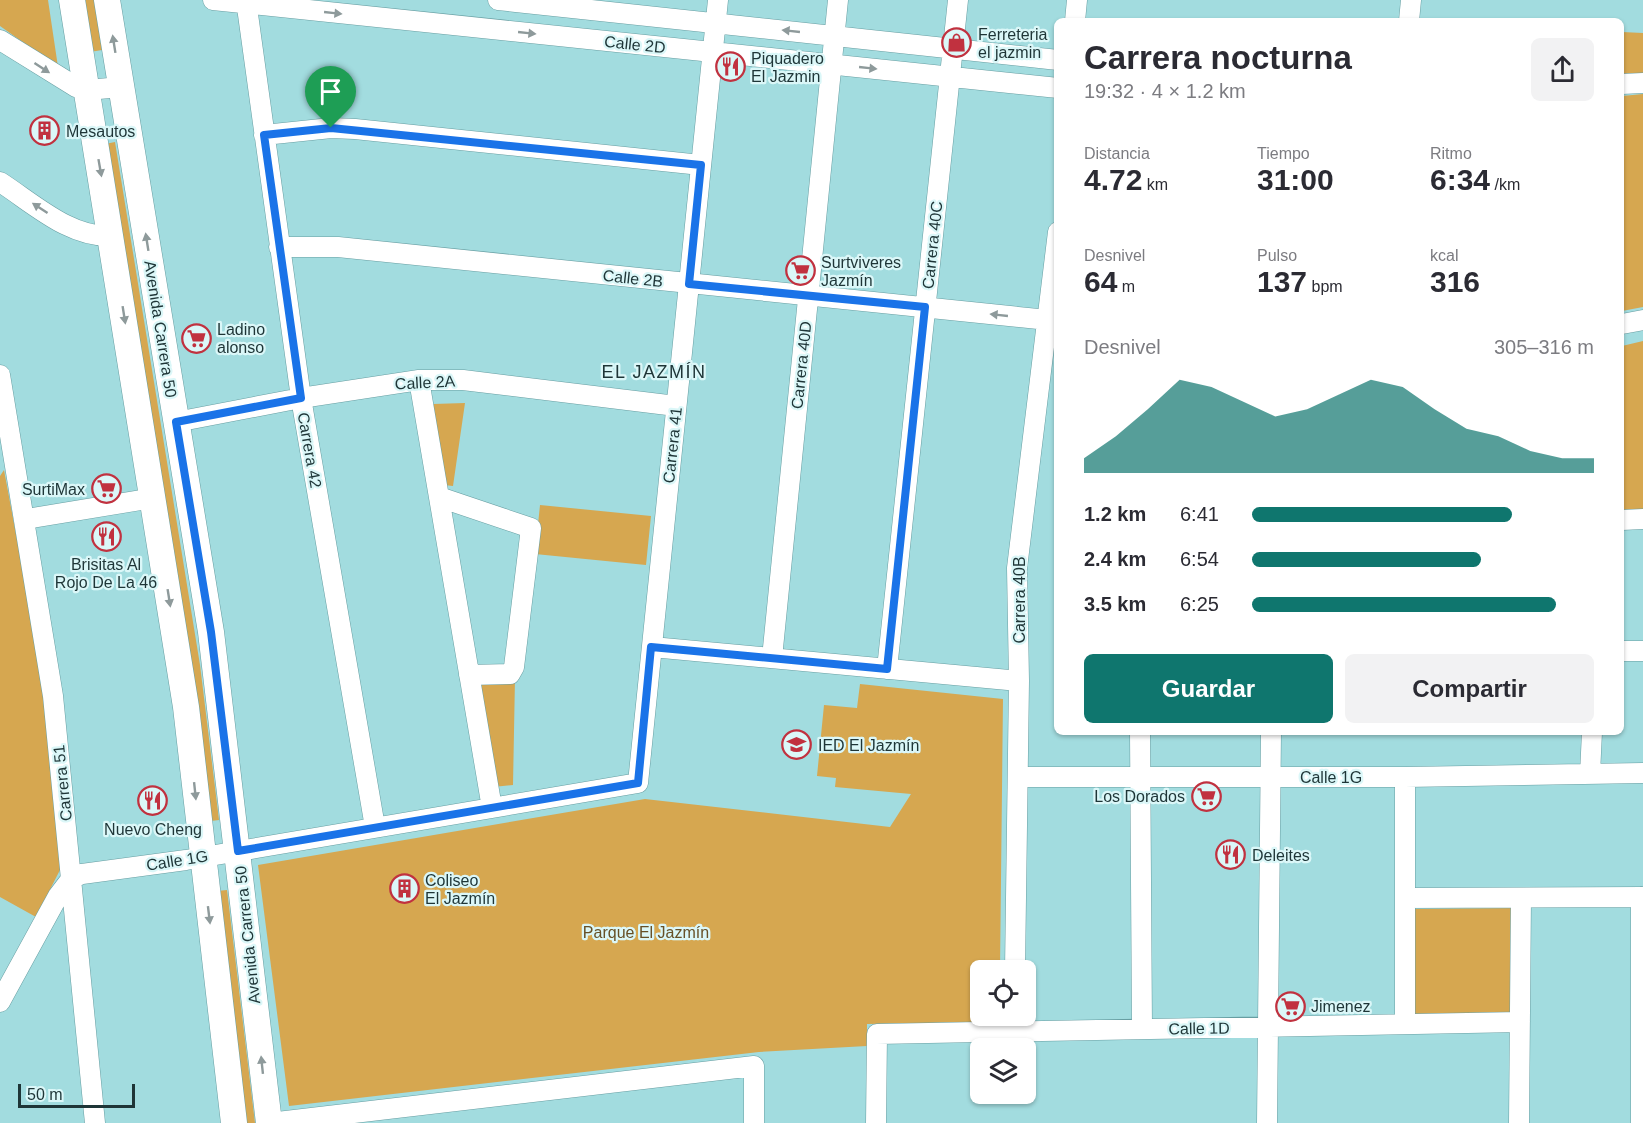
<!DOCTYPE html>
<html lang="es">
<meta charset="utf-8">
<style>
:root{--surface:#fff;--page:#f2f2f3;--text:#2b2b33;--muted:#7c7c81;--accent:#0f766e}
body{margin:0;font-family:Arial,sans-serif;background:var(--page);color:var(--text);height:100vh;display:flex;flex-direction:column;font-size:22px;white-space:nowrap}
*{box-sizing:border-box;margin:0}
p{font-size:20px;color:var(--muted)}
.icon{flex:none;width:33px;height:33px;fill:none;stroke:currentColor;stroke-width:2;stroke-linecap:round;stroke-linejoin:round}
.map{position:relative;flex:1;overflow:hidden}
.details{position:absolute;left:1054px;top:18px;width:570px;height:717px;display:flex;flex-direction:column;background:var(--surface);border-radius:9px;box-shadow:0 2px 4px #0004}
.details>*{flex:none}
.buttons{position:absolute;left:970px;top:960px;display:grid;gap:12px}
.buttons a{display:grid;place-items:center;width:66px;height:66px;border-radius:9px;background:var(--surface);box-shadow:0 2px 4px #0004;font-size:30px}
.scale{position:absolute;left:18px;bottom:15px;width:117px;box-sizing:border-box;padding-left:6px;border:3px solid #1e3537;border-top:0;font-size:16px;line-height:21px;white-space:nowrap;color:#1e3537;-webkit-text-stroke:4px #dbf7f8;paint-order:stroke}
.pin{position:absolute;display:grid;place-items:center;width:51px;height:51px;color:#fff;margin:-62px -26px;border-radius:50% 50% 50% 0;rotate:-45deg;box-shadow:0 0 6px #0007}
.pin .icon{rotate:45deg}
.round{display:grid;place-items:center;flex:none;width:63px;height:63px;border-radius:9px;background:var(--page)}
.summary{display:flex;align-items:center;justify-content:space-between;height:102px;padding:0 30px}
h1{font-size:33px;font-weight:700;line-height:45px}
.metrics{display:grid;grid-template-columns:repeat(3,1fr);gap:9px;height:102px;padding:6px 30px}
.metrics div{display:grid;align-content:center}
.metrics b{font-size:30px;font-weight:700}
.metrics small{font-size:16px;font-weight:400}
.metrics p{font-size:16px}
.chart{height:168px;padding:12px 30px}
.chart p{display:flex;justify-content:space-between}
.chart svg{width:100%;height:108px;margin-top:6px;fill:var(--accent);opacity:.7}
.cta{display:flex;gap:12px;margin-top:auto;padding:12px 30px}
.cta a{flex:1;height:69px;border-radius:9px;background:var(--accent);color:#fff;font-size:24px;font-weight:700;line-height:69px;text-align:center}
.cta a+a{background:var(--page);color:var(--text)}
ul{padding:0 30px;list-style:none;font-size:20px}
li{display:grid;grid-template-columns:96px 72px 1fr;align-items:center;height:45px}
li i{height:15px;border-radius:8px;background:var(--accent)}
.map>svg:first-child{display:block}
.green{fill:#d6a750}
.lines{fill:none;stroke-linecap:round;stroke-linejoin:round}
.minor-casing{stroke:#679ea2;stroke-width:21}
.major-casing{stroke:#679ea2;stroke-width:27}
.minor{stroke:#fff;stroke-width:20}
.major{stroke:#fff;stroke-width:26}
.oneway{fill:#8e9a9b}
.route-casing{stroke:#fff;stroke-width:12}
.route{stroke:#1a73e8;stroke-width:8}
.labels{text-anchor:middle;stroke-width:4.5;stroke-linejoin:round;paint-order:stroke}
.poi-label{font-size:16px;fill:#1e3537;stroke:#dbf7f8;text-anchor:start}
.street-label{font-size:16px;fill:#1e3537;stroke:#dbf7f8}
.park-label{font-size:16px;fill:#675026;stroke:#dbf7f8}
.neighbourhood-label{font-size:18px;letter-spacing:1.5px;fill:#1e3537;stroke:#dbf7f8}
</style>
<div class="map">
<svg width="1643" height="1123" viewBox="0 0 1643 1123">
<rect width="100%" height="100%" fill="#a2dcdf"/>
<!-- green -->
<path class="green" d="M0 0H48L58 67 0 26Z
M82 0H94L102 50 90 52Z
M1622 32 1643 33V76L1622 77Z
M1643 94V307L1622 311V96Z
M115 142 200 665 219 820 211 821 105 144Z
M1643 341V512L1622 513V346Z
M465 403 453 486 444 485 433 404Z
M4 470 45 689 61 868 36 917 0 897V476Z
M540 505 651 516 646 565 535 554Z
M515 678 513 785 493 787 475 682Z
M860 684 1003 699 1000 970H981V1016H999V1022L867 1024V1046L759 1052 289 1106 258 865 645 799 890 827 911 794 835 787 836 778 817 776 824 705 857 708Z
M227 890 255 1123H244L217 891Z
M1513 908V1015L1414 1016V909Z"/>
<g class="lines">
<defs>
<path id="minor" d="M213 0 1058 88
M246 0 301 398 375 827
M498 0 1058 60
M1075 21 1077 0
M1409 21 1411 0
M0 40 76 87 87 90 121 87
M1622 84 1643 83
M264 135 331 128 355 129 701 165
M0 182C34 204 70 238 112 236
M279 247H338L1058 321
M1622 324 1643 320
M0 375 53 696 95 1123
M419 380 492 808
M176 422 301 398 419 380H463L676 406
M439 497 531 528 514 667 510 674 469 675
M26 519 153 498
M1622 520 1643 519
M652 647 1019 681
M1622 651H1643
M772 658 838 0
M887 669 958 0
M1140 732 1142 1029
M1590 774 1592 732
M1018 777H1405L1643 773
M1405 777V1024
M1405 898 1643 897
M1015 970 1019 681 1017 568 1058 232
M0 1002 58 896 71 879 82 874 186 860 638 783 718 0
M269 1123 754 1066V1123
M876 1123 877 1034 1520 1022
M1267 1123 1271 732
M1519 1123 1521 898
M1641 1123V897"/>
<path id="major" d="M72 0 186 707 234 1123
M107 0 211 632 269 1123"/>
</defs>
<!-- minor casing -->
<use href="#minor" class="minor-casing"/>
<!-- major casing -->
<use href="#major" class="major-casing"/>
<!-- minor -->
<use href="#minor" class="minor"/>
<!-- major -->
<use href="#major" class="major"/>
</g>
<!-- one-way arrows -->
<defs><path id="oneway-solid" d="M-6-.8H1V-3.2L6.5 0L1 3.2V.8H-6Z" transform="scale(1.5)"/></defs>
<g class="oneway">
<use href="#oneway-solid" transform="translate(333 13) rotate(6)"/>
<use href="#oneway-solid" transform="translate(791 31) rotate(-174)"/>
<use href="#oneway-solid" transform="translate(527 33) rotate(6)"/>
<use href="#oneway-solid" transform="translate(114 44) rotate(-99)"/>
<use href="#oneway-solid" transform="translate(42 68) rotate(33)"/>
<use href="#oneway-solid" transform="translate(868 68) rotate(6)"/>
<use href="#oneway-solid" transform="translate(100 168) rotate(80)"/>
<use href="#oneway-solid" transform="translate(40 208) rotate(-147)"/>
<use href="#oneway-solid" transform="translate(147 242) rotate(-99)"/>
<use href="#oneway-solid" transform="translate(124 315) rotate(81)"/>
<use href="#oneway-solid" transform="translate(999 315) rotate(-174)"/>
<use href="#oneway-solid" transform="translate(169 598) rotate(81)"/>
<use href="#oneway-solid" transform="translate(195 791) rotate(84)"/>
<use href="#oneway-solid" transform="translate(209 915) rotate(83)"/>
<use href="#oneway-solid" transform="translate(262 1065) rotate(-96)"/>
</g>
<g class="lines">
<defs>
<path id="route" d="M331 128 701 165 689 284 925 307 887 669 651 647 638 783 238 851 211 632 176 422 301 398 264 135Z"/>
</defs>
<!-- route casing -->
<use href="#route" class="route-casing"/>
<!-- route -->
<use href="#route" class="route"/>
</g>
<!-- icons -->
<defs>
<symbol id="shop-ring" viewBox="-11 -11 22 22"><circle r="9.5" fill="#dbf7f8" stroke="#c1313f" stroke-width="1.5"/><path d="M-5-2.5h2.3a2.7 3.5 0 0 1 5.4 0H5L5.5 6h-11ZM-1.5-2.5h3a1.5 2.3 0 0 0-3 0Z" fill="#c1313f"/></symbol>
<symbol id="restaurant-ring" viewBox="-11 -11 22 22"><circle r="9.5" fill="#dbf7f8" stroke="#c1313f" stroke-width="1.5"/><path d="M-5-6h1v4h1v-4h1v4h1v-4h1v5L-1.5 .5V6h-2V.5L-5-1ZM5-6V6H3V1.5H1.5Q1.5-4 5-6Z" fill="#c1313f"/></symbol>
<symbol id="building-ring" viewBox="-11 -11 22 22"><circle r="9.5" fill="#dbf7f8" stroke="#c1313f" stroke-width="1.5"/><path d="M-4-6H4V6H1V3H-1V6H-4ZM-2.5-4.3h1.7v1.8h-1.7ZM.8-4.3h1.7v1.8H.8ZM-2.5-1h1.7V.8h-1.7ZM.8-1h1.7V.8H.8Z" fill="#c1313f"/></symbol>
<symbol id="supermarket-ring" viewBox="-11 -11 22 22"><circle r="9.5" fill="#dbf7f8" stroke="#c1313f" stroke-width="1.5"/><path d="M-6-5.5h2.5l.6 2H6L4.5 2H-2.5L-4.4-4H-6ZM-1.5 3.2a1.3 1.3 0 1 0 .1 0ZM3 3.2a1.3 1.3 0 1 0 .1 0Z" fill="#c1313f"/></symbol>
<symbol id="school-ring" viewBox="-11 -11 22 22"><circle r="9.5" fill="#dbf7f8" stroke="#c1313f" stroke-width="1.5"/><path d="M0-5L7-2L0 1L-7-2ZM-4 1L0 2.5L4 1V4Q0 6-4 4Z" fill="#c1313f"/></symbol>
</defs>
<g fill-rule="evenodd">
<use href="#shop-ring" x="940" y="26" width="33" height="33"/>
<use href="#restaurant-ring" x="714" y="50" width="33" height="33"/>
<use href="#building-ring" x="28" y="114" width="33" height="33"/>
<use href="#supermarket-ring" x="784" y="254" width="33" height="33"/>
<use href="#supermarket-ring" x="180" y="322" width="33" height="33"/>
<use href="#supermarket-ring" x="90" y="472" width="33" height="33"/>
<use href="#restaurant-ring" x="90" y="520" width="33" height="33"/>
<use href="#school-ring" x="780" y="728" width="33" height="33"/>
<use href="#supermarket-ring" x="1190" y="780" width="33" height="33"/>
<use href="#restaurant-ring" x="136" y="784" width="33" height="33"/>
<use href="#restaurant-ring" x="1214" y="838" width="33" height="33"/>
<use href="#building-ring" x="388" y="872" width="33" height="33"/>
<use href="#supermarket-ring" x="1274" y="990" width="33" height="33"/>
</g>
<g class="labels">
<!-- poi labels -->
<g class="poi-label">
<text x="978" y="40">Ferreteria<tspan x="978" dy="18">el jazmin</tspan></text>
<text x="751" y="64">Piquadero<tspan x="751" dy="18">El Jazmin</tspan></text>
<text x="66" y="137">Mesautos</text>
<text x="821" y="268">Surtviveres<tspan x="821" dy="18">Jazmín</tspan></text>
<text x="217" y="335">Ladino<tspan x="217" dy="18">alonso</tspan></text>
<text x="85" y="495" text-anchor="end">SurtiMax</text>
<text x="106" y="570" text-anchor="middle">Brisitas Al<tspan x="106" dy="18">Rojo De La 46</tspan></text>
<text x="818" y="751">IED El Jazmín</text>
<text x="1185" y="802" text-anchor="end">Los Dorados</text>
<text x="153" y="835" text-anchor="middle">Nuevo Cheng</text>
<text x="1252" y="861">Deleites</text>
<text x="425" y="886">Coliseo<tspan x="425" dy="18">El Jazmín</tspan></text>
<text x="1311" y="1012">Jimenez</text>
</g>
<!-- street labels -->
<g class="street-label">
<text transform="translate(635 44) rotate(6)" y="6">Calle 2D</text>
<text transform="translate(932 245) rotate(-84)" y="6">Carrera 40C</text>
<text transform="translate(633 278) rotate(6)" y="6">Calle 2B</text>
<text transform="translate(161 329) rotate(81)" y="6">Avenida Carrera 50</text>
<text transform="translate(801 365) rotate(-84)" y="6">Carrera 40D</text>
<text transform="translate(425 382) rotate(-3)" y="6">Calle 2A</text>
<text transform="translate(672 445) rotate(-84)" y="6">Carrera 41</text>
<text transform="translate(310 450) rotate(80)" y="6">Carrera 42</text>
<text transform="translate(1019 600) rotate(-90)" y="6">Carrera 40B</text>
<text x="1331" y="783">Calle 1G</text>
<text transform="translate(62 783) rotate(-96)" y="6">Carrera 51</text>
<text transform="translate(177 860) rotate(-9)" y="6">Calle 1G</text>
<text transform="translate(247 935) rotate(-96)" y="6">Avenida Carrera 50</text>
<text transform="translate(1199 1028) rotate(-1)" y="6">Calle 1D</text>
</g>
<!-- park labels -->
<g class="park-label">
<text x="646" y="938">Parque El Jazmín</text>
</g>
<!-- neighbourhood labels -->
<g class="neighbourhood-label">
<text x="654" y="378">EL JAZMÍN</text>
</g>
</g>
</svg>
<div class="buttons">
<a><svg class="icon" aria-label="locate" viewBox="0 0 24 24"><circle cx="12" cy="12" r="6"/><path d="M12 2v4M12 18v4M2 12h4M18 12h4"/></svg></a>
<a><svg class="icon" aria-label="layers" viewBox="0 0 24 24"><path d="M12 4l9 5-9 5-9-5zM3 14l9 5 9-5"/></svg></a>
</div>
<div class="scale">50 m</div>
<div class="pin" style="left:331px;top:128px;background:#1e9e55"><svg class="icon" aria-label="arrive" viewBox="0 0 24 24"><path d="M6 21V4h12l-3 4 3 4H6"/></svg></div>
<section class="details">
<div class="summary"><div><h1>Carrera nocturna</h1><p>19:32 · 4 × 1.2 km</p></div><a class="round"><svg class="icon" aria-label="share" viewBox="0 0 24 24"><path d="M12 15V3M7 8l5-5 5 5M5 13v7h14v-7"/></svg></a></div>
<div class="metrics">
<div><p>Distancia</p><b>4.72<small> km</small></b></div>
<div><p>Tiempo</p><b>31:00</b></div>
<div><p>Ritmo</p><b>6:34<small> /km</small></b></div>
</div>
<div class="metrics">
<div><p>Desnivel</p><b>64<small> m</small></b></div>
<div><p>Pulso</p><b>137<small> bpm</small></b></div>
<div><p>kcal</p><b>316</b></div>
</div>
<div class="chart"><p><span>Desnivel</span>305–316 m</p>
<svg viewBox="0 0 160 44" preserveAspectRatio="none"><path d="M0 44V38L10 29L20 18L30 6L40 9L50 15L60 21L70 18L80 12L90 6L100 9L110 18L120 26L130 29L140 35L150 38L160 38V44z"/></svg>
</div>
<ul>
<li><b>1.2 km</b>6:41<i style="width:76%"></i></li>
<li><b>2.4 km</b>6:54<i style="width:67%"></i></li>
<li><b>3.5 km</b>6:25<i style="width:89%"></i></li>
</ul>
<div class="cta"><a>Guardar</a><a>Compartir</a></div>
</section>
</div>
